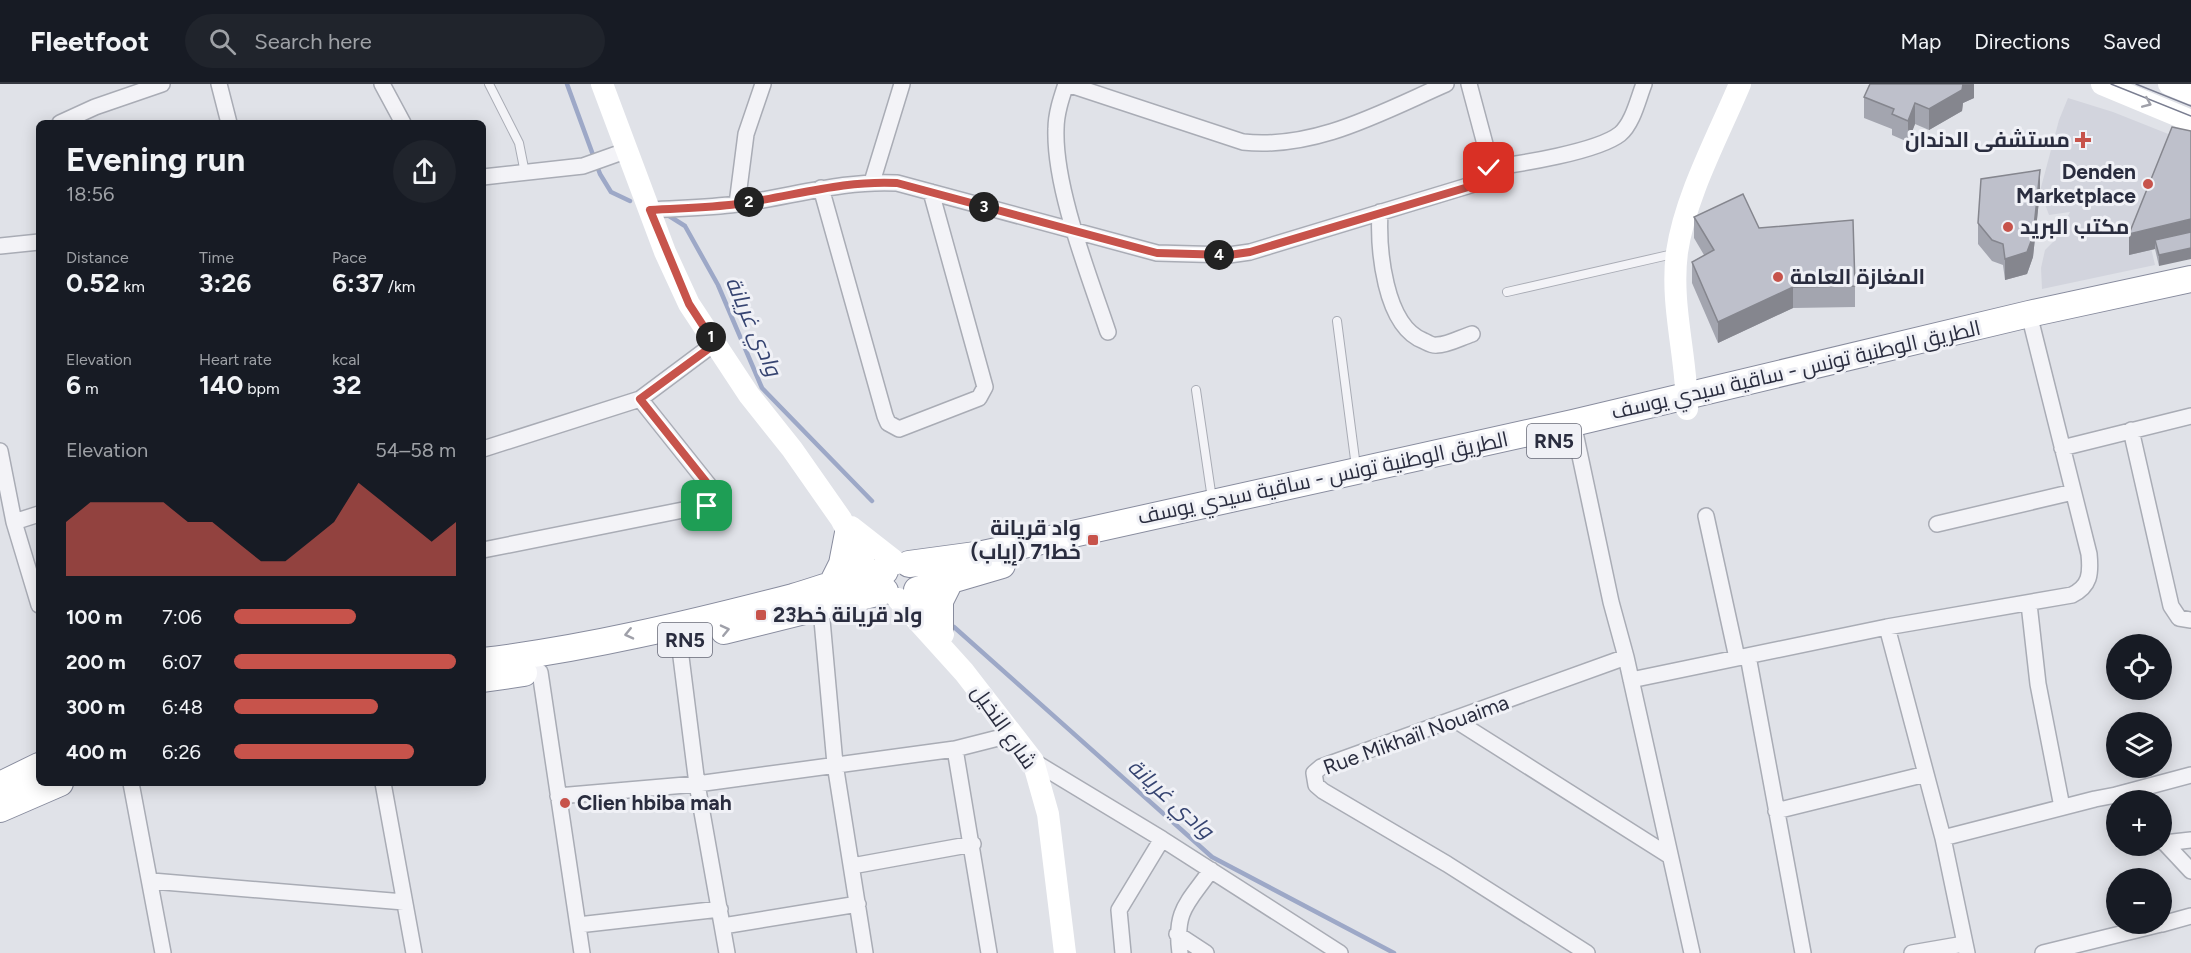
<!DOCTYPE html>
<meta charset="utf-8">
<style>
:root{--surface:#171b24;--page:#20242c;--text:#f1f3f6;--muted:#9ea1a6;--line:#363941;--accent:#c7534b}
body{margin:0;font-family:Figtree,Cairo,sans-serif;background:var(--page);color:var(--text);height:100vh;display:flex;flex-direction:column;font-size:22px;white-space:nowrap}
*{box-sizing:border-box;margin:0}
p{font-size:20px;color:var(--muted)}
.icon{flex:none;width:33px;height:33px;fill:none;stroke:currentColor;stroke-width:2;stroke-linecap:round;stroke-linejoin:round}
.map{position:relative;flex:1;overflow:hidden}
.panel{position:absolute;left:36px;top:36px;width:450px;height:666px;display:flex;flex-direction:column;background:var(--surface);border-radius:9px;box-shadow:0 3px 15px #0003}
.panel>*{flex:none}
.fabs{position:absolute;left:2106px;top:550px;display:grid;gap:12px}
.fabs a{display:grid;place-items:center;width:66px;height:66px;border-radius:50%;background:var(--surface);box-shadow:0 3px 15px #0003;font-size:30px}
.pin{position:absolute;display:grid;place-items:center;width:51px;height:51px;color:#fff;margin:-26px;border-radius:12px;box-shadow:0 3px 9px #0006}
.km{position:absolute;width:30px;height:30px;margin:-15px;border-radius:50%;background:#222;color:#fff;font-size:16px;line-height:30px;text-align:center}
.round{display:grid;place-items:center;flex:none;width:63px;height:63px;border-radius:32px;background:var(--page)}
.overview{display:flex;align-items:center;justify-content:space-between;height:102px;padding:0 30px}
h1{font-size:33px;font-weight:700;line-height:45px}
.metrics{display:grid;grid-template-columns:repeat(3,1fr);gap:9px;height:102px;padding:6px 30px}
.metrics div{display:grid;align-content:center}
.metrics b{font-size:26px;font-weight:700}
.metrics small{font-size:16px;font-weight:400}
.metrics p{font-size:16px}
.chart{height:168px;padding:12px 30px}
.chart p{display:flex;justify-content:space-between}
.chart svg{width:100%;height:108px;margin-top:6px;fill:var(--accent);opacity:.7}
ul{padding:0 30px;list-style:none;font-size:20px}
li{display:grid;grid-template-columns:96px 72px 1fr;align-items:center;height:45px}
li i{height:15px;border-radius:8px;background:var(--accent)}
header{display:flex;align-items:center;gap:36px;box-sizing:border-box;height:84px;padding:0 30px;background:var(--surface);border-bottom:2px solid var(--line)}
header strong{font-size:28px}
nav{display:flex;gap:33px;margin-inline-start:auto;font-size:21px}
.search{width:420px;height:54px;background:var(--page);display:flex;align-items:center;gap:15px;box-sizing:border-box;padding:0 21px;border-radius:33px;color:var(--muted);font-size:22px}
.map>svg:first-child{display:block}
.built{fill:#d2d4dd}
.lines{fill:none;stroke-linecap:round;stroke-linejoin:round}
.stream{stroke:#9da8c7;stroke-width:4.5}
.service-casing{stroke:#a9acb5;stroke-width:10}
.minor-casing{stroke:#a9acb5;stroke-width:18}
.trunk-casing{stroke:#888c9e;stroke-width:28}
.service{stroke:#f3f3f7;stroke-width:8}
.minor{stroke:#f3f3f7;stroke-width:15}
.secondary{stroke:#fff;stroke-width:22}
.trunk{stroke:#fff;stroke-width:26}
.tram{stroke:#7a7e91;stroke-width:1.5}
.wall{fill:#a3a5af}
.shaded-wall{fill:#85868e}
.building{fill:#bec0cb;stroke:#85868e;stroke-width:1.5}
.oneway{stroke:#9fa0a9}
.route-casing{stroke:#fff;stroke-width:12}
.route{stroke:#c7534b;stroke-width:8}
.poi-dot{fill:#c7534b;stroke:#f0f1f6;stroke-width:2}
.labels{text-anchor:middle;stroke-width:6;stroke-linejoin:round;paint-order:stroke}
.shield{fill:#f0f1f6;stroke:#656876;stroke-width:1.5}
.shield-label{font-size:20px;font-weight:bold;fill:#2a2d3f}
.poi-label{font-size:21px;font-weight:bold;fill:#2a2d3f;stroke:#f0f1f6;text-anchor:start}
.street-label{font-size:21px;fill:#2a2d3f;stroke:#f0f1f6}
.water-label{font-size:22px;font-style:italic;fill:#364471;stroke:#f0f1f6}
</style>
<header>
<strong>Fleetfoot</strong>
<div class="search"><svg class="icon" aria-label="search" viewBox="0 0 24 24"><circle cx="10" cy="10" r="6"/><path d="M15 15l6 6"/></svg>Search here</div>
<nav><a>Map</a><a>Directions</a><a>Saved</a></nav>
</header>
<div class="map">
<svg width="2191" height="869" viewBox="0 0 2191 869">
<rect width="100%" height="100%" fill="#e0e2e8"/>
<!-- built -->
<path class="built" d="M2068 14 2113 28 2191 59 2151 164 2155 181 2042 205 2041 184 2045 166 2056 155 2070 128 2049 131 2040 107 2059 36Z"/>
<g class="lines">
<!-- stream -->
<path class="stream" d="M567 0 600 90 611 108 630 117
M666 130 685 142 718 201 762 304 872 417
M954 543 1212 773 1394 869"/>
<defs>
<path id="service" d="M489 0 519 59 525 89
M1507 208 1673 170
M1337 237 1356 383
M1196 306 1212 415"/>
<path id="minor" d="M219 0 229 39
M382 0 403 39
M1066 0C1061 15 1056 30 1056 45 1054 104 1089 191 1108 248
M1067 0 1243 58C1315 66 1382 28 1446 0
M60 39 95 23 162 0
M1489 84C1519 80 1597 68 1620 50 1633 39 1638 15 1644 0
M483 93 583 82 628 66
M872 98 902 0
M821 104 885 332 888 339 899 345 979 314 985 303 931 108
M737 120 746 50 763 0
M650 126C679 124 708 124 737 120 791 113 842 96 897 99L1157 169 1229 171 1250 168 1484 97 1489 84V75L1469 0
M1380 128C1378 164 1384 242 1424 257 1428 259 1433 262 1437 261 1448 261 1462 253 1472 250
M0 162 39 158
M1573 339 1611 518 1626 573 1692 869
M2131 346 2171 522 2179 534 2191 536
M2062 364 2191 332
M483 365 640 315 715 259
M0 367 14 438 39 521
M1706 432 1737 574
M14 438 39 430
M1937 440 2073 408
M483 466 713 420 716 413 715 409 640 315
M2029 520 2038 600 2062 723
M821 525 835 680 865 869
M679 557 697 700 727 869
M1748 572 1803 869
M540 588 582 869
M1631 596 1887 543
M1455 636 1668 771
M955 665 989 869
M1033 677 1162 755 1340 869
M131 699 163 869
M383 699 414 869
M2116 711 2191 691
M558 712 697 700 955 665 1014 650
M1776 727 1926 690
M1943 754 2095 715 2116 711 2123 717
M2162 756 2191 787
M2164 759 2191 756
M852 782 973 760
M152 797 404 818
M2162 840 2191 832
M578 841 720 825
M723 842 858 820
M1177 850 1206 869
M1123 869 1119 826 1162 755
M1180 869C1174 826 1188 819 1211 786
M1587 869 1447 780 1323 707 1316 701 1314 689 1321 683 1626 573
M1912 869 1964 860
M1967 869 1943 754 1887 543 2072 511C2090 502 2091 490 2089 470L2029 230
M2043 869 2161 840"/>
<path id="trunk" d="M909 480 983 470 1573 339 2029 230 2191 195
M832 500 842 480 848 449
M917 506 1002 481
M940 544V517L951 495
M724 547 885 507
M483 577C585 565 693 539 793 513 824 504 853 492 885 487
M483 595 524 589
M0 701 39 682
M0 725 60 699"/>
</defs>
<!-- service casing -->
<use href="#service" class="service-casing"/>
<!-- minor casing -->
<use href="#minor" class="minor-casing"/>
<!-- trunk casing -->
<use href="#trunk" class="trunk-casing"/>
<!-- service -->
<use href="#service" class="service"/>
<!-- minor -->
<use href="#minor" class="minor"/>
<!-- secondary -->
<path class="secondary" d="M602 0 665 168 689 220 749 311 792 365 841 435 869 489 882 500
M2102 0 2191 37
M2169 0 2191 9
M1687 325C1687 273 1670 221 1677 168 1685 113 1718 52 1740 0
M851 443 897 479
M917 506 943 550
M898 515 964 588 1033 677 1048 730 1065 869"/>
<!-- trunk -->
<use href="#trunk" class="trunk"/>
<!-- tram -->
<path class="tram" d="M2111 0 2191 32
M2136 0 2191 22"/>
</g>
<!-- wall -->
<path class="wall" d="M1974 0V14L1963 19 1962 27 1929 46 1915 40 1908 58 1892 51V45L1864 34V13Z
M2191 47 2159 182 2155 165 2129 171Z
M2040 107 2033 173 2027 190 2005 196 2003 181 1992 177 1978 160V139Z
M1694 133 1759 144 1855 202V223L1793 224 1718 259 1692 199V178L1704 171 1694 154Z"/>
<!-- shaded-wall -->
<path class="shaded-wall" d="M1963 0H1974V14L1963 19 1962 27 1929 46V25Z
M1915 19V40L1908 58V37Z
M2040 86V107L2033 173 2027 190 2005 196V175Z
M2191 135V156H2155V165L2129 171V150Z
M2191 164V175L2159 182V171Z
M1793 203V224L1718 259V238Z"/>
<!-- building -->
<path class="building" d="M1870 0H1963L1962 6 1929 25 1915 19 1908 37 1892 30 1894 25 1864 13Z
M2172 43 2191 47V135L2129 150Z
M2040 86 2033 152 2027 168 2005 175 2003 160 1992 156 1978 139 1981 95Z
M1743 110 1759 144 1853 136 1855 202 1793 203 1718 238 1692 178 1714 166 1694 133Z
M2191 148V164L2159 171 2155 156Z"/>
<!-- one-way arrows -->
<defs><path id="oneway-chevron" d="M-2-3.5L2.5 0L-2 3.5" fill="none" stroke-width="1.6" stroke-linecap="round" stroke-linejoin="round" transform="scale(1.5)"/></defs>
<g class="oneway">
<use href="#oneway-chevron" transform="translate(2147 19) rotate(23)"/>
<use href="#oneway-chevron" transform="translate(725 546) rotate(-13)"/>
<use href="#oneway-chevron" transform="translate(629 550) rotate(167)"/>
</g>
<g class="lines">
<defs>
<path id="route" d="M707 422 715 417V409L640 315 715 260 689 220 650 126C679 124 708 124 737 120 791 113 842 96 897 99L1157 169 1229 171 1250 168 1475 101 1484 97 1489 84"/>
</defs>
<!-- route casing -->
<use href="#route" class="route-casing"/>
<!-- route -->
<use href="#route" class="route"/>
</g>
<!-- markers -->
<g class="poi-dot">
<path d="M2080 47h6v6h6v6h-6v6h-6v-6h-6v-6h6z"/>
<circle cx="2148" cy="100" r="6"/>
<circle cx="2008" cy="143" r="6"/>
<circle cx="1778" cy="193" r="6"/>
<rect x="1087" y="450" width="12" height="12" rx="3"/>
<rect x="755" y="525" width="12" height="12" rx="3"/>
<circle cx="565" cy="719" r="6"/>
</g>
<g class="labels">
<!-- shield labels -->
<g class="shield">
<rect x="1527" y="340" width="54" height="34" rx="4.5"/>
<rect x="658" y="539" width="54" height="34" rx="4.5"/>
</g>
<g class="shield-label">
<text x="1554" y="364">RN5</text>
<text x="685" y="563">RN5</text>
</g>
<!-- poi labels -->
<g class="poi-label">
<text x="2070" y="63" text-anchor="end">مستشفى الدندان</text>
<text x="2136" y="95" text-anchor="end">Denden<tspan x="2136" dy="24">Marketplace</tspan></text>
<text x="2020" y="150">مكتب البريد</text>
<text x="1790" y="200">المغازة العامة</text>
<text x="1081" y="451" text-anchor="end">واد قريانة<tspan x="1081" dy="24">خط71 (إياب)</tspan></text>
<text x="773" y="538">واد قريانة خط23</text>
<text x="577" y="726">Clien hbiba mah</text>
</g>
<!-- street labels -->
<g class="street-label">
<text transform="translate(1796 286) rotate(-13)" y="7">الطريق الوطنية تونس - ساقية سيدي يوسف</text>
<text transform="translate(1323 394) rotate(-12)" y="7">الطريق الوطنية تونس - ساقية سيدي يوسف</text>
<text transform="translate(1004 643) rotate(55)" y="7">شارع النخيل</text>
<text transform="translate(1416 651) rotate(-20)" y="7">Rue Mikhaïl Nouaima</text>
</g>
<!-- water labels -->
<g class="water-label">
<text transform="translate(754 242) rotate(66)" y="8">وادي غريانة</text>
<text transform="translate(1171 714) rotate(42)" y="8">وادي غريانة</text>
</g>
</g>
</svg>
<div class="fabs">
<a><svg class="icon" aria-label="locate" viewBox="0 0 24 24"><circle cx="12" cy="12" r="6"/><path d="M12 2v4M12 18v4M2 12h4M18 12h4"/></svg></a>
<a><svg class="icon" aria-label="layers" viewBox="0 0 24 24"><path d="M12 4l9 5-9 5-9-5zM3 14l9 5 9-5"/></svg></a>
<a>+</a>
<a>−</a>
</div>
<div class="pin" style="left:707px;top:422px;background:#1e9e55"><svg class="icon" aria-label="arrive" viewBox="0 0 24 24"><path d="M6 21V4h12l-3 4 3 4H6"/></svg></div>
<div class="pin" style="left:1489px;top:84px;background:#d93025"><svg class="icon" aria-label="check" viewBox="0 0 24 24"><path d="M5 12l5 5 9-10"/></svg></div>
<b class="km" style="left:711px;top:253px">1</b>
<b class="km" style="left:749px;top:118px">2</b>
<b class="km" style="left:984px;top:123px">3</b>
<b class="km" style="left:1219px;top:171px">4</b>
<section class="panel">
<div class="overview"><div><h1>Evening run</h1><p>18:56</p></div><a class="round"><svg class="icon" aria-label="share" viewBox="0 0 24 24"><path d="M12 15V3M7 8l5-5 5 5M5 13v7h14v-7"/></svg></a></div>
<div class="metrics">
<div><p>Distance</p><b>0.52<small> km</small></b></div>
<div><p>Time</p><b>3:26</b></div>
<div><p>Pace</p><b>6:37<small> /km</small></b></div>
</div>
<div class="metrics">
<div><p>Elevation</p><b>6<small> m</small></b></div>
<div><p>Heart rate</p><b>140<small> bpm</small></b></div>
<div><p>kcal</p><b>32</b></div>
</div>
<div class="chart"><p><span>Elevation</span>54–58 m</p>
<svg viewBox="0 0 160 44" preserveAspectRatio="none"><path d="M0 44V22L10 14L20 14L30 14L40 14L50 22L60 22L70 30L80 38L90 38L100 30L110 22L120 6L130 14L140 22L150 30L160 22V44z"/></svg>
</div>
<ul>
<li><b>100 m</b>7:06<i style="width:55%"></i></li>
<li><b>200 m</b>6:07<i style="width:100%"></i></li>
<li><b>300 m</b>6:48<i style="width:65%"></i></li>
<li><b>400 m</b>6:26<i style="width:81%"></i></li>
</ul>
</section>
</div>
